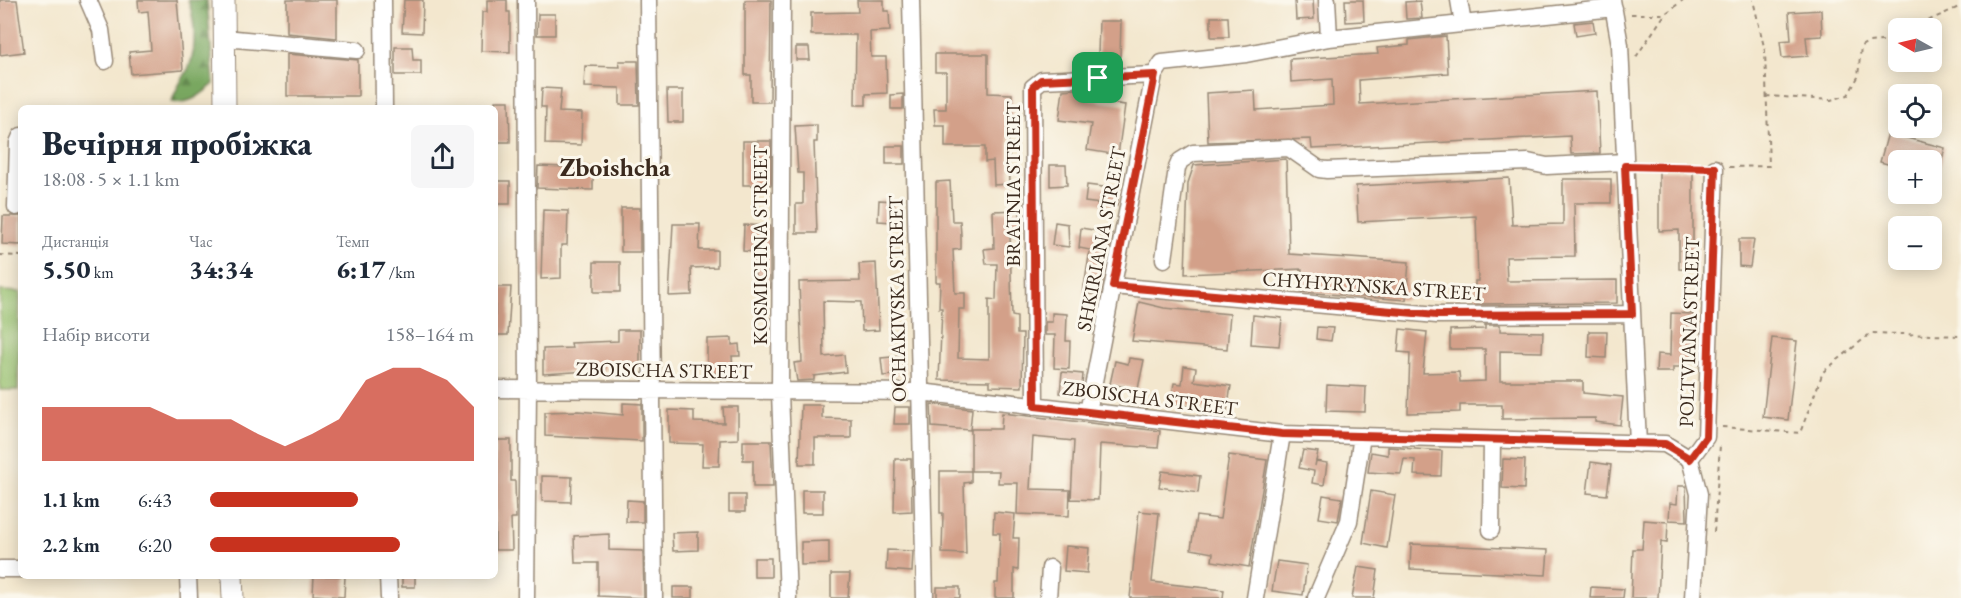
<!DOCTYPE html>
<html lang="uk">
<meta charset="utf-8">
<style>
:root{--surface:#fff;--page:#f6f6f7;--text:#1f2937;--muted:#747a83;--accent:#c8321e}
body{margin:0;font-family:"EB Garamond",serif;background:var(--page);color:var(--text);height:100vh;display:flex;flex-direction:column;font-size:22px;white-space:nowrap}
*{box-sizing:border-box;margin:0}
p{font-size:20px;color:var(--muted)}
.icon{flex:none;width:33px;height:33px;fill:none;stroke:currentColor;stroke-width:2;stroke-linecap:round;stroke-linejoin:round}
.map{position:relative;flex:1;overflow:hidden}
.side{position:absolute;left:18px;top:105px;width:480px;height:474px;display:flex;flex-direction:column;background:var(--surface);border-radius:9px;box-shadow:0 3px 15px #0003}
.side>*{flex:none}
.needle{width:39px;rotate:278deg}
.buttons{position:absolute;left:1888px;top:18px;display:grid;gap:12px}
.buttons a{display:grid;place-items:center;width:54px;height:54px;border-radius:9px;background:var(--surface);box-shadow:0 3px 15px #0003;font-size:30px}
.pin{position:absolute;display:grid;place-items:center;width:51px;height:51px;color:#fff;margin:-26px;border-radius:12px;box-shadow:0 3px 9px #0006}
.round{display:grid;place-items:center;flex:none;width:63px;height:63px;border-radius:9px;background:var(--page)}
.summary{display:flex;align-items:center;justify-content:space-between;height:102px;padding:0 24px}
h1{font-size:33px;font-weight:800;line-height:45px}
.figures{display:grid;grid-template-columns:repeat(3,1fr);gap:9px;height:102px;padding:6px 24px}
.figures div{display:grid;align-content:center}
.figures b{font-size:26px;font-weight:800}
.figures small{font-size:16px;font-weight:400}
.figures p{font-size:16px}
.chart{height:168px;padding:12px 24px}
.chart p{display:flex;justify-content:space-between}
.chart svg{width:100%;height:108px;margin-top:6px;fill:var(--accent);opacity:.7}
ul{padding:0 24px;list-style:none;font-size:20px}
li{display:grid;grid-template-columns:96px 72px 1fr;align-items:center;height:45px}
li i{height:15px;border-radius:8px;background:var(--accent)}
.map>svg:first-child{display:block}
.green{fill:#97c16e;stroke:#697646;stroke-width:1.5}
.forest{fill:url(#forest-firs);stroke:#5a6840;stroke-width:1.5}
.building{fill:#d3a089}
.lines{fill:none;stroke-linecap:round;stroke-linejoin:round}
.minor-casing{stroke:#978876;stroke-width:19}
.major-casing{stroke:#978876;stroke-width:23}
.path{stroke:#978876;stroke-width:2;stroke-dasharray:4.5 4.5;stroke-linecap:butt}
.minor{stroke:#fff;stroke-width:16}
.major{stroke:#fff;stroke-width:21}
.route-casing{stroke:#fff;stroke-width:12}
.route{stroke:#c8321e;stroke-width:8}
.labels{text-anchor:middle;stroke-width:6;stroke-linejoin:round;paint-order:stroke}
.street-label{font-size:20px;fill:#3b2a1e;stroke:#fbf7ec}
.district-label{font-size:26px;font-weight:bold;fill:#3b2a1e;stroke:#fbf7ec}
</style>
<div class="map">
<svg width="1961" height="598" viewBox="0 0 1961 598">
<defs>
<pattern id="forest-firs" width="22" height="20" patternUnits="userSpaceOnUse" patternTransform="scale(1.5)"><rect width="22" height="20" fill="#79a761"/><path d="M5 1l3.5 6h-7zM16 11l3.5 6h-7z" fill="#64884f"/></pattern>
</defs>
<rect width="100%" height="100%" fill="#fbf7ec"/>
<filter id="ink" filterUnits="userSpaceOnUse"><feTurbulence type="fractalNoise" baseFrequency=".0167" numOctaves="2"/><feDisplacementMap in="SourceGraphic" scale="12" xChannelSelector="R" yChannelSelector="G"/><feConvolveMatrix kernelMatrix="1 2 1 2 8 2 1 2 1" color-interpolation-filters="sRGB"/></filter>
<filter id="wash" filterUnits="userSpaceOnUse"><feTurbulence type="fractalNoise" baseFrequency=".008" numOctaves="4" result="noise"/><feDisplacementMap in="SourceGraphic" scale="24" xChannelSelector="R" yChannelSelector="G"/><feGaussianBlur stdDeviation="1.35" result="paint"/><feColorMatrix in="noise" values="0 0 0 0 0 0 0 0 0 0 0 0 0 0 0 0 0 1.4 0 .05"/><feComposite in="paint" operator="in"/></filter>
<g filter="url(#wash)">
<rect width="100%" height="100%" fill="#f3e7ce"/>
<!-- green -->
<path class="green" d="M0 291 20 292 18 390H0Z"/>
<!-- forest -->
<path class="forest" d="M188 0H207L214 84C200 95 190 105 172 102 175 88 183 80 189 67 197 48 195 19 188 0Z"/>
<g id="blocks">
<!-- building -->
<path class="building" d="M0 0H17L24 52 0 55Z
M138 0H177L183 70 131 74 129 52 151 50 148 11 139 12Z
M287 0H337V38L287 33Z
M404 0H423L422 33 402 32Z
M487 0H507V12H510V52L481 51 482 12H487Z
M745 0H771L770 102H751V75H745Z
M857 0H884V11H889L890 31 870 32 871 57H886L887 93 866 94V105H855L856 35H811V13L858 12Z
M1295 0H1313L1314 19 1296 20Z
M1345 0H1363L1364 21 1346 22Z
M1420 1 1422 18 1406 19 1405 2Z
M1821 10 1822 36 1806 37 1808 56 1782 58 1780 41 1791 40 1789 12Z
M538 14H555V35H537Z
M1211 17H1228L1229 37H1211Z
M1099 21H1121L1120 56 1098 55Z
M1593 21 1595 33 1576 36 1574 23Z
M1446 36 1448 73 1359 80 1360 104 1597 91 1600 153 1571 154 1570 136 1312 149 1311 139 1208 142 1206 93 1255 90 1256 110 1333 105 1332 79 1291 82 1290 59 1378 54 1377 48 1409 45V40Z
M395 47H412L413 60H421V75H395Z
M796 47H809L810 60H796Z
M287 54 358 60V96H287Z
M935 54H988V93L1012 94V129H1008L1010 184 994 185 993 161 985 162V147H945V125H935L934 109H946V72H935Z
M619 61H638L639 105H620V88L584 87 585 66 620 67Z
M542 88 561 89 559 112 582 113 581 145 545 144 546 107H541Z
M1076 89 1090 91 1089 100 1125 105 1118 155 1087 150 1091 124 1059 120 1063 90Z
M667 90H683V122H668Z
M903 94V109H891V95Z
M495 101H509L510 142H497Z
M817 125V142H814L817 233H796V204H803V173H798L795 126Z
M1888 133 1945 148 1936 183H1932V160H1899V167L1880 162Z
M743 141H771V185H743Z
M886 146H904V164H886Z
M1286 159 1289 254 1409 262 1406 300 1301 292 1302 269 1185 274 1188 183 1194 165Z
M1050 165H1066L1067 185 1050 186Z
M538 166 593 168V190L537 188Z
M1659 170H1693V246H1697L1696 270 1679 269V230L1659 231Z
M1509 178 1512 225 1563 224V179H1611V203H1574L1575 256 1506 257 1507 281 1617 280V303L1475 304V281H1478L1476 216 1358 222 1356 186Z
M495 181H510V204H495Z
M950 181 952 221H960L961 235V249L953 250 955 293H965V309H959L958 358 989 359V299L996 300 997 264H986L984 249 994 248 993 211 1020 210 1021 234H1010L1012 316 1017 317V334H1023L1022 387 990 386V381L939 380 942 308H939L940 282H936V182Z
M1087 185 1119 189 1117 206 1085 202Z
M879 200 894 201 893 222 878 221Z
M621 208H640V252H621Z
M543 210 568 211 567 245H561V278L541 279Z
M3 216H21V245L2 244Z
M1055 222 1068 224 1069 247 1052 245Z
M673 224H700L699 250H717V267L691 268 692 295 669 296Z
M744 225 770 226V288H755L754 252 743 251Z
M1081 228 1112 233 1100 295 1083 293 1090 250 1079 248Z
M1739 239H1754L1750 267 1739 266Z
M594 262H620V292H594Z
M876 263 879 330 862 331 861 302 823 301 824 357 844 355 846 372 814 376V380L797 381 794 363 802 362 799 282 860 281 859 264Z
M495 287H511L508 335H495Z
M1139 302 1164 308 1230 314 1227 349 1132 341Z
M1052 313 1067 314 1066 341H1070L1069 369 1054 368 1055 335H1045V322H1052Z
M1671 313 1693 314 1692 362H1681L1680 367H1673V372H1656L1657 354 1670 355Z
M1253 315 1282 318 1279 346 1251 344Z
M1485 325H1500V331L1543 332 1542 352 1500 351V381H1583V393L1623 397 1620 425 1595 422V418L1502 419V405H1460V412L1408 413 1410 353 1398 352 1400 329 1427 332 1423 373 1459 372 1460 382 1485 381V349H1450V330L1485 329Z
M1317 327 1333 328 1331 341 1316 339Z
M618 330H640V364H604L605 370 543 374V349L572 348 571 343 618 341Z
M1589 331H1607L1606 358 1588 357Z
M732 338V345L739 344 740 356H732L733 372 707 374V339Z
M1772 338 1797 341 1788 420 1763 417Z
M903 356 905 374 883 376 881 358Z
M1129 358 1144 360 1138 389 1110 384 1115 361 1128 364Z
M1184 366 1196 368 1194 381 1231 386 1227 411 1171 404 1174 383 1182 384Z
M1062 372 1083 374 1081 395 1060 393Z
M1327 385 1366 387 1365 412 1326 411Z
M623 403 642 404V441L545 436V412L578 411 623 415Z
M931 404 972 409 970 430 932 427Z
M801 405H822V418L851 419V438H815V464H799Z
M723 407H738V439L720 440 719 466H702L703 444 669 443V410L694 411V422L724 423Z
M895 407H910V424H894Z
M1002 413 1160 431 1158 448 1100 444 1098 500 1071 499 1074 441 1033 437 1030 489 1070 490 1069 516 1017 514 1018 483H998L999 471H971V429H1001Z
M495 440H511V481H515L516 518H511L512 550H495Z
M743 441H771L773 487H753V460H743Z
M1388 447 1442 451 1441 476 1414 475 1415 460 1404 459 1401 474 1368 472 1371 452 1388 455Z
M1303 450 1318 452 1315 466 1316 461 1327 463 1324 485 1312 483 1314 471 1299 468Z
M1229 455 1267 460 1249 567 1212 561 1213 553 1191 549 1196 516 1220 519Z
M895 459H911L912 511 894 512Z
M1503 459 1525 460 1524 489 1502 488Z
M1591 462 1611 465 1607 495 1587 493Z
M940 471H971V482L964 483 966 554 942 553 943 513H940Z
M1162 471 1200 476 1198 493 1159 487Z
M542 476 572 477 571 502 542 501Z
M1678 486H1686L1687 521 1669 520 1670 503 1677 504Z
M802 490H823V513H802Z
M1371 491 1395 495 1387 548 1363 543Z
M729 495H745V512H729Z
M1323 495 1342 498 1338 521 1319 518Z
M627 500 643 501V522H626Z
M1139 511 1159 513 1152 582 1224 590 1223 598H1130Z
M994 512 1015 514 1013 538H1019L1018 570 1014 569V598H995V583H998L1000 533H993Z
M1644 520 1668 522 1667 543 1661 542 1658 598H1631L1633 549H1642Z
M698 532V550L673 551 672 533Z
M609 534V550L643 551 644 598 598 596V563H575L574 536Z
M829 541V564L801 565V542Z
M1411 544 1548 550 1546 575 1410 569Z
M1066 546 1089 548 1087 573 1064 571Z
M887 550 913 551 912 572 886 570Z
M754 558H771V577H754Z
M1277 561 1307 565 1303 595 1272 591Z
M1358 567 1378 570 1374 598H1352Z
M831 574H850L848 598H831Z
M314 576H345L344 597 313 595Z
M402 576H415V587H402Z
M673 587H693V598H673Z
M937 587H960V598H937Z
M1591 587 1624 589 1623 598H1590Z"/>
</g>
</g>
<g filter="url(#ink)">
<use href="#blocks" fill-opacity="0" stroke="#978876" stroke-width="1.5"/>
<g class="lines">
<defs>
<path id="minor" d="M88 0 101 30 105 61
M383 0 384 108
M526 0 528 389 526 598
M648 0 654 598
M782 0 780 393 788 598
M911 0 925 598
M1327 0 1329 38
M1459 0 1463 24
M1612 0 1620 45 1638 444
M224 38 357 50
M16 207 18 143 21 136
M1164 259 1177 168 1180 161 1193 153 1289 148 1319 169 1327 170 1528 162 1547 166 1625 162
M1113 286 1437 315 1632 314
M495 389 920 392 1282 434 1665 444 1690 459
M1035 406 1033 87 1042 80 1154 75
M1088 412 1154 75 1162 63 1246 54 1329 38 1614 8
M1690 459 1706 437 1715 168
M1690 459 1699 494 1693 598
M1491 530 1492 440
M0 569H21
M188 576 189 598
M388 576 389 598
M1048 598 1050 568
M1255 598 1282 434
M1316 598 1349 521 1362 436"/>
<path id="major" d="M224 0 225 108
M232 576 233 598"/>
</defs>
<!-- minor casing -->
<use href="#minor" class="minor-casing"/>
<!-- major casing -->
<use href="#major" class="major-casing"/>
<!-- path -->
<path class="path" d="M1631 14H1665L1683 0
M1912 28 1961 6
M1636 57 1665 14
M1766 96 1831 100 1848 95 1858 77 1861 46 1868 42 1899 40
M1642 166H1699
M1729 167 1769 166 1765 51 1753 0
M0 255 21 256
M1722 427 1800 433 1823 372 1871 333 1961 336
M1714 532 1720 445"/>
<!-- minor -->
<use href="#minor" class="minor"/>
<!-- major -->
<use href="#major" class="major"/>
</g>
</g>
<g class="lines" filter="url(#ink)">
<defs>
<path id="route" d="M1155 75 1113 286 1437 315 1632 314 1625 166 1715 168 1706 437 1690 459 1665 444 1282 434 1035 406 1033 87 1041 80Z"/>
</defs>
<!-- route casing -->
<use href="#route" class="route-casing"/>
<!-- route -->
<use href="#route" class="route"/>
</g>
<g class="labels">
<!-- street labels -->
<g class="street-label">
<text transform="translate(1013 184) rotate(-90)" y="7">BRATNIA STREET</text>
<text transform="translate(1101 239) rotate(-79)" y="7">SHKIRIANA STREET</text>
<text transform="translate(760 245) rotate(-90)" y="7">KOSMICHNA STREET</text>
<text transform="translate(1374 286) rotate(4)" y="7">CHYHYRYNSKA STREET</text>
<text transform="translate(897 299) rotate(-91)" y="7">OCHAKIVSKA STREET</text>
<text transform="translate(1689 332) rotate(-88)" y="7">POLTVIANA STREET</text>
<text transform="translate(664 370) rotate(1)" y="7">ZBOISCHA STREET</text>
<text transform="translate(1150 398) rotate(7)" y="7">ZBOISCHA STREET</text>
</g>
<!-- district labels -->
<g class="district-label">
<text x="615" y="176">Zboishcha</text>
</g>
</g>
</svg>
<div class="buttons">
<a><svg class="needle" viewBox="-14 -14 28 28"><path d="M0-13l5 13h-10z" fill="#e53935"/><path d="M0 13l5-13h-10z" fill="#747a83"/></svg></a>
<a><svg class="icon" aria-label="locate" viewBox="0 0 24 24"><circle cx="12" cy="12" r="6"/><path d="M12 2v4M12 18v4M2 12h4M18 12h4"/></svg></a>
<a>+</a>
<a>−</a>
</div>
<div class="pin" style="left:1098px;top:78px;background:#1e9e55"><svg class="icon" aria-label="arrive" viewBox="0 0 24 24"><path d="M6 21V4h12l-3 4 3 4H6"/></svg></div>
<section class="side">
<div class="summary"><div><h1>Вечірня пробіжка</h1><p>18:08 · 5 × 1.1 km</p></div><a class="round"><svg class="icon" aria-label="share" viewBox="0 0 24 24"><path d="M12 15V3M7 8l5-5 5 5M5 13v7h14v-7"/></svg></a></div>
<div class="figures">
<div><p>Дистанція</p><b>5.50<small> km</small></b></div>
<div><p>Час</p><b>34:34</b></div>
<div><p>Темп</p><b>6:17<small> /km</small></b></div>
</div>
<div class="chart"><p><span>Набір висоти</span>158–164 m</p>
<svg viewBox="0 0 160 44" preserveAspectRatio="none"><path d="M0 44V22L10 22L20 22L30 22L40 22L50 27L60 27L70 27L80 33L90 38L100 33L110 27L120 11L130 6L140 6L150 11L160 22V44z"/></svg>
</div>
<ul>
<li><b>1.1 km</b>6:43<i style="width:56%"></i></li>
<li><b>2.2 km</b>6:20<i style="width:72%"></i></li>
</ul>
</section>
</div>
